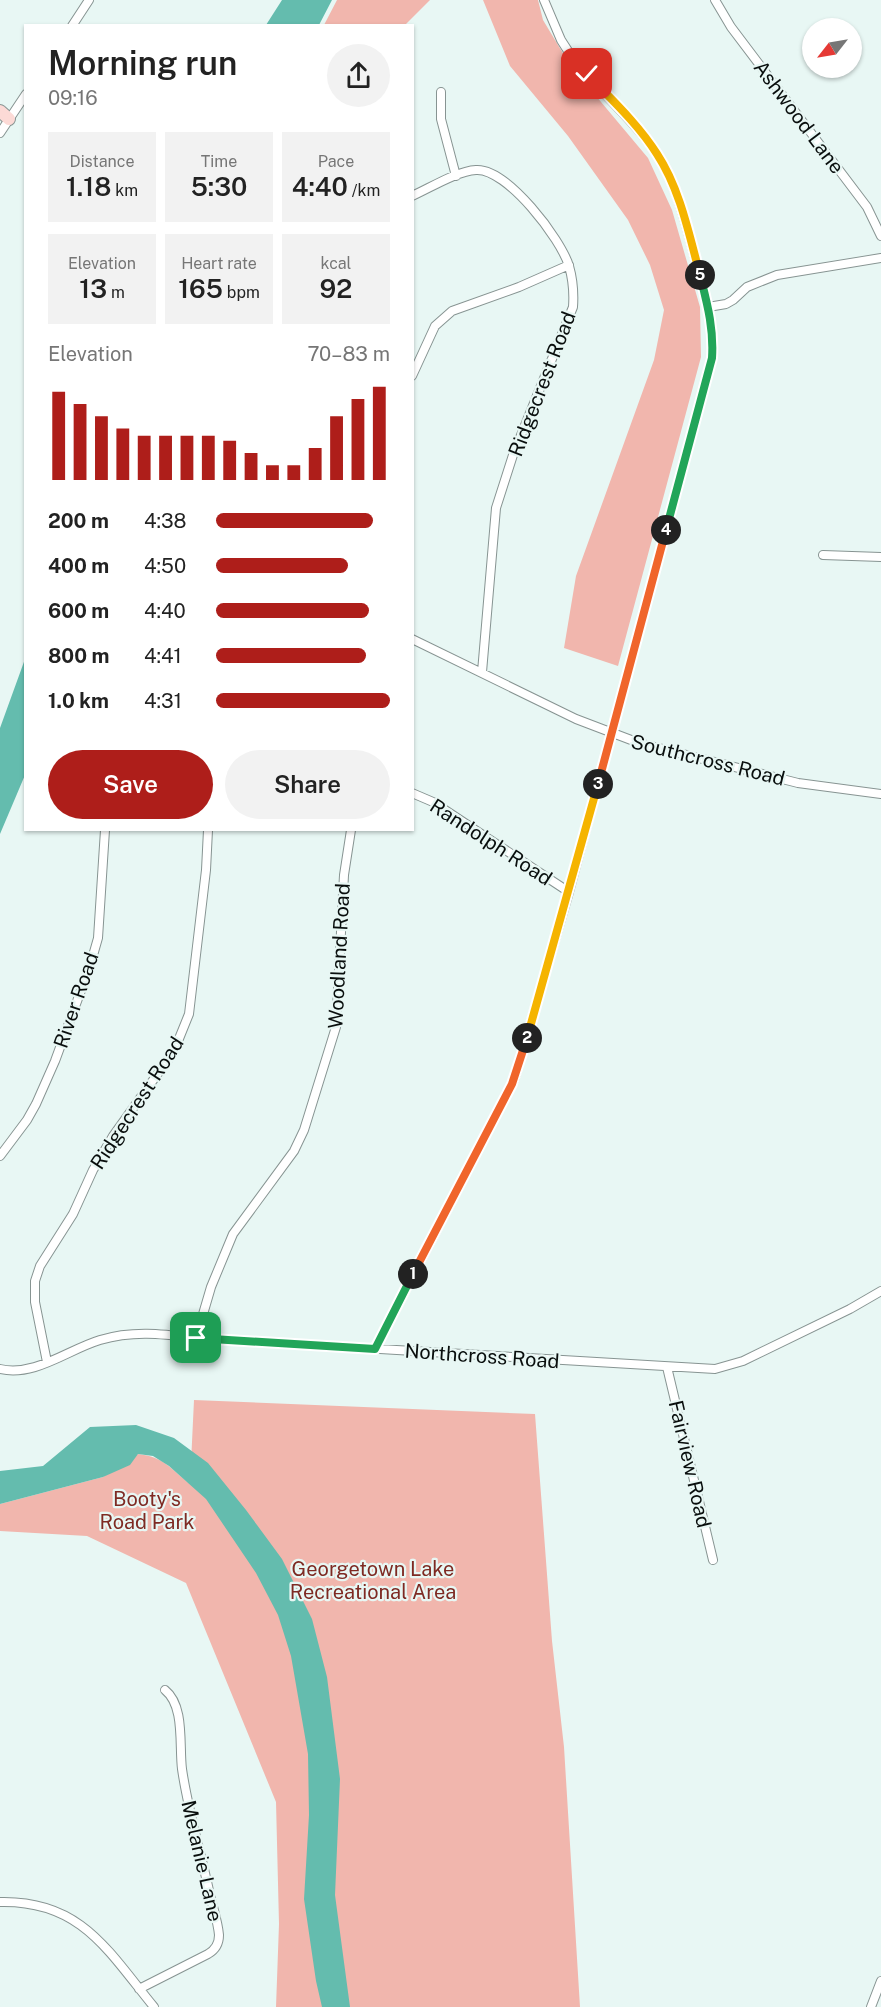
<!DOCTYPE html>
<meta charset="utf-8">
<style>
:root{--surface:#fff;--page:#f2f2f2;--text:#222;--muted:#767676;--accent:#ae1e1a}
body{margin:0;font-family:"Public Sans",sans-serif;background:var(--page);color:var(--text);height:100vh;display:flex;flex-direction:column;font-size:22px;white-space:nowrap}
*{box-sizing:border-box;margin:0}
p{font-size:20px;color:var(--muted)}
.icon{flex:none;width:33px;height:33px;fill:none;stroke:currentColor;stroke-width:2;stroke-linecap:round;stroke-linejoin:round}
.map{position:relative;flex:1;overflow:hidden}
.panel{position:absolute;left:24px;top:24px;width:390px;height:807px;display:flex;flex-direction:column;background:var(--surface);border-radius:0px;box-shadow:0 2px 4px #0004}
.panel>*{flex:none}
.needle{width:39px;rotate:239deg}
.buttons{position:absolute;left:802px;top:18px;display:grid;gap:12px}
.buttons a{display:grid;place-items:center;width:60px;height:60px;border-radius:50%;background:var(--surface);box-shadow:0 2px 4px #0004;font-size:30px}
.pin{position:absolute;display:grid;place-items:center;width:51px;height:51px;color:#fff;margin:-26px;border-radius:12px;box-shadow:0 3px 9px #0006}
.km{position:absolute;width:30px;height:30px;margin:-15px;border-radius:50%;background:#222;color:#fff;font-size:16px;line-height:30px;text-align:center}
.round{display:grid;place-items:center;flex:none;width:63px;height:63px;border-radius:32px;background:var(--page)}
.overview{display:flex;align-items:center;justify-content:space-between;height:102px;padding:0 24px}
h1{font-size:33px;font-weight:600;line-height:45px}
.stats{display:grid;grid-template-columns:repeat(3,1fr);gap:9px;height:102px;padding:6px 24px}
.stats div{display:grid;align-content:center;border-radius:0px;background:var(--page);text-align:center}
.stats b{font-size:26px;font-weight:600}
.stats small{font-size:16px;font-weight:400}
.stats p{font-size:16px}
.chart{height:168px;padding:12px 24px}
.chart p{display:flex;justify-content:space-between}
.chart svg{width:100%;height:108px;margin-top:6px;stroke:var(--accent);stroke-width:6}
.action{display:flex;gap:12px;margin-top:auto;padding:12px 24px}
.action a{flex:1;height:69px;border-radius:36px;background:var(--accent);color:#fff;font-size:24px;font-weight:600;line-height:69px;text-align:center}
.action a+a{background:var(--page);color:var(--text)}
ul{padding:0 24px;list-style:none;font-size:20px}
li{display:grid;grid-template-columns:96px 72px 1fr;align-items:center;height:45px}
li i{height:15px;border-radius:8px;background:var(--accent)}
.map>svg:first-child{display:block}
.green{fill:#f1b6ad}
.water{fill:#64bcae}
.lines{fill:none;stroke-linecap:round;stroke-linejoin:round}
.street-casing{stroke:#879492;stroke-width:10}
.secondary-casing{stroke:#879492;stroke-width:14}
.street{stroke:#fff;stroke-width:8}
.secondary{stroke:#fcdad6;stroke-width:12}
.split-1-casing{stroke:#fff;stroke-width:12}
.split-2-casing{stroke:#fff;stroke-width:12}
.split-3-casing{stroke:#fff;stroke-width:12}
.split-4-casing{stroke:#fff;stroke-width:12}
.split-5-casing{stroke:#fff;stroke-width:12}
.split-6-casing{stroke:#fff;stroke-width:12}
.split-1{stroke:#22a559;stroke-width:8}
.split-2{stroke:#f0652b;stroke-width:8}
.split-3{stroke:#f5b400;stroke-width:8}
.split-4{stroke:#f0652b;stroke-width:8}
.split-5{stroke:#22a559;stroke-width:8}
.split-6{stroke:#f5b400;stroke-width:8}
.labels{text-anchor:middle;stroke-width:4.5;stroke-linejoin:round;paint-order:stroke}
.street-label{font-size:20px;fill:#090e0d;stroke:#e8f7f4}
.park-label{font-size:20px;fill:#7e2a23;stroke:#e8f7f4}
</style>
<div class="map">
<svg width="881" height="2007" viewBox="0 0 881 2007">
<rect width="100%" height="100%" fill="#e8f7f4"/>
<!-- green -->
<path class="green" d="M337 0H430L405 25H324Z
M483 0H538L543 20 570 65 648 158 672 210 700 307 701 357 618 666 564 648 576 576 654 360 664 310 650 265 628 220 568 136 510 66Z
M194 1400 535 1414 552 1641 564 1747 580 2007H276L279 1924 276 1802 186 1583 87 1536 0 1531V1504L103 1477 138 1454C164 1457 171 1469 190 1484Z"/>
<!-- water -->
<path class="water" d="M282 0H332L319 25H266Z
M25 659V775L0 834V728Z
M136 1425 174 1438 208 1463 246 1510 282 1559 312 1619 327 1677 340 1779 335 1895 350 2007H322L316 1981 304 1899 309 1815 308 1754 291 1656 278 1615 256 1573 206 1499 169 1466 153 1456 138 1454 130 1465 103 1477 0 1504V1471L43 1466 90 1427Z"/>
<g class="lines">
<defs>
<path id="street" d="M715 0 731 27 867 207 881 236
M72 26 89 0
M441 92V119L456 176
M0 133 26 94
M412 196C430 188 457 171 476 170 507 168 561 239 569 266 573 280 574 293 573 307L513 455 496 508 482 672
M708 307 726 304 733 300 747 287 777 275 881 258
M412 376 435 326 452 311 519 287 569 265
M823 555 881 557
M412 639 576 719 639 743 798 783 881 794
M412 793 433 802 569 892
M0 1156 27 1120 36 1104 55 1061 90 966 98 938 105 830
M196 1338 211 1287 233 1234 294 1151 304 1130 336 1027 344 875 351 830
M375 1349 514 1080 569 892 712 358C714 323 704 292 695 258 684 218 675 176 649 143 625 111 593 86 570 54L561 40 544 0
M47 1362 35 1302V1281L40 1266 73 1214 93 1170 113 1136 174 1051 189 1014 206 870 208 830
M667 1367 713 1560
M0 1369C35 1377 67 1350 100 1340 133 1330 163 1334 196 1338L715 1369 743 1361 850 1309 881 1291
M0 1902C81 1900 108 1951 154 2007
M139 1989 208 1954C215 1950 219 1944 219 1935 218 1922 213 1908 210 1895 201 1853 188 1811 182 1769 179 1745 185 1706 165 1690
M871 2007 881 1981"/>
<path id="secondary" d="M0 111 9 119"/>
</defs>
<!-- street casing -->
<use href="#street" class="street-casing"/>
<!-- secondary casing -->
<use href="#secondary" class="secondary-casing"/>
<!-- street -->
<use href="#street" class="street"/>
<!-- secondary -->
<use href="#secondary" class="secondary"/>
</g>
<g class="lines">
<defs>
<path id="split-1" d="M196 1338 375 1349 413 1274"/>
<path id="split-2" d="M413 1274 512 1084 527 1038"/>
<path id="split-3" d="M527 1038 598 784"/>
<path id="split-4" d="M598 784 666 530"/>
<path id="split-5" d="M666 530 712 358C714 328 707 303 700 275"/>
<path id="split-6" d="M587 74C611 99 638 124 657 154 680 189 689 234 700 275"/>
</defs>
<!-- split-1 casing -->
<use href="#split-1" class="split-1-casing"/>
<!-- split-2 casing -->
<use href="#split-2" class="split-2-casing"/>
<!-- split-3 casing -->
<use href="#split-3" class="split-3-casing"/>
<!-- split-4 casing -->
<use href="#split-4" class="split-4-casing"/>
<!-- split-5 casing -->
<use href="#split-5" class="split-5-casing"/>
<!-- split-6 casing -->
<use href="#split-6" class="split-6-casing"/>
<!-- split-1 -->
<use href="#split-1" class="split-1"/>
<!-- split-2 -->
<use href="#split-2" class="split-2"/>
<!-- split-3 -->
<use href="#split-3" class="split-3"/>
<!-- split-4 -->
<use href="#split-4" class="split-4"/>
<!-- split-5 -->
<use href="#split-5" class="split-5"/>
<!-- split-6 -->
<use href="#split-6" class="split-6"/>
</g>
<g class="labels">
<!-- street labels -->
<g class="street-label">
<text transform="translate(799 117) rotate(53)" y="7">Ashwood Lane</text>
<text transform="translate(542 384) rotate(-69)" y="7">Ridgecrest Road</text>
<text transform="translate(708 760) rotate(14)" y="7">Southcross Road</text>
<text transform="translate(491 842) rotate(33)" y="7">Randolph Road</text>
<text transform="translate(339 956) rotate(-87)" y="7">Woodland Road</text>
<text transform="translate(76 1000) rotate(-71)" y="7">River Road</text>
<text transform="translate(137 1103) rotate(-57)" y="7">Ridgecrest Road</text>
<text transform="translate(482 1356) rotate(4)" y="7">Northcross Road</text>
<text transform="translate(690 1464) rotate(77)" y="7">Fairview Road</text>
<text transform="translate(202 1861) rotate(77)" y="7">Melanie Lane</text>
</g>
<!-- park labels -->
<g class="park-label">
<text x="147" y="1506">Booty's<tspan x="147" dy="23">Road Park</tspan></text>
<text x="373" y="1576">Georgetown Lake<tspan x="373" dy="23">Recreational Area</tspan></text>
</g>
</g>
</svg>
<div class="buttons">
<a><svg class="needle" viewBox="-14 -14 28 28"><path d="M0-13l5 13h-10z" fill="#e53935"/><path d="M0 13l5-13h-10z" fill="#767676"/></svg></a>
</div>
<div class="pin" style="left:196px;top:1338px;background:#1e9e55"><svg class="icon" aria-label="arrive" viewBox="0 0 24 24"><path d="M6 21V4h12l-3 4 3 4H6"/></svg></div>
<div class="pin" style="left:587px;top:74px;background:#d93025"><svg class="icon" aria-label="check" viewBox="0 0 24 24"><path d="M5 12l5 5 9-10"/></svg></div>
<b class="km" style="left:413px;top:1274px">1</b>
<b class="km" style="left:527px;top:1038px">2</b>
<b class="km" style="left:598px;top:784px">3</b>
<b class="km" style="left:666px;top:530px">4</b>
<b class="km" style="left:700px;top:275px">5</b>
<section class="panel">
<div class="overview"><div><h1>Morning run</h1><p>09:16</p></div><a class="round"><svg class="icon" aria-label="share" viewBox="0 0 24 24"><path d="M12 15V3M7 8l5-5 5 5M5 13v7h14v-7"/></svg></a></div>
<div class="stats">
<div><p>Distance</p><b>1.18<small> km</small></b></div>
<div><p>Time</p><b>5:30</b></div>
<div><p>Pace</p><b>4:40<small> /km</small></b></div>
</div>
<div class="stats">
<div><p>Elevation</p><b>13<small> m</small></b></div>
<div><p>Heart rate</p><b>165<small> bpm</small></b></div>
<div><p>kcal</p><b>92</b></div>
</div>
<div class="chart"><p><span>Elevation</span>70–83 m</p>
<svg viewBox="0 0 160 44" preserveAspectRatio="none"><path d="M5 44V8M15 44V13M25 44V18M35 44V23M45 44V26M55 44V26M65 44V26M75 44V26M85 44V28M95 44V33M105 44V38M115 44V38M125 44V31M135 44V18M145 44V11M155 44V6"/></svg>
</div>
<ul>
<li><b>200 m</b>4:38<i style="width:90%"></i></li>
<li><b>400 m</b>4:50<i style="width:76%"></i></li>
<li><b>600 m</b>4:40<i style="width:88%"></i></li>
<li><b>800 m</b>4:41<i style="width:86%"></i></li>
<li><b>1.0 km</b>4:31<i style="width:100%"></i></li>
</ul>
<div class="action"><a>Save</a><a>Share</a></div>
</section>
</div>
